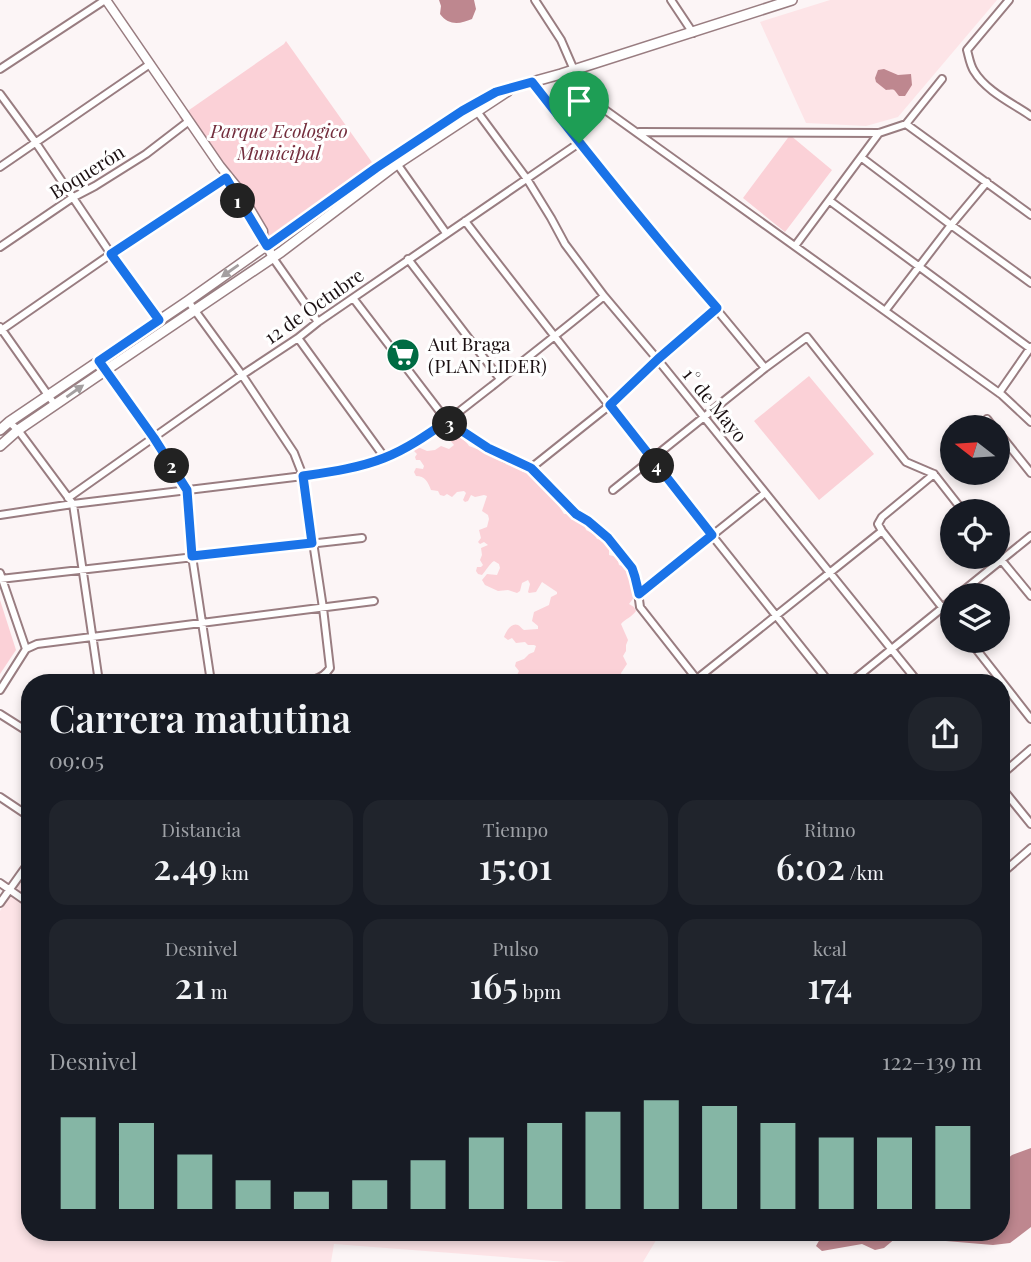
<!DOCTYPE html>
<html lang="es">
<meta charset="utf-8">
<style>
:root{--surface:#171b24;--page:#20242c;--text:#f1f3f6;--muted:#9ea1a6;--accent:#85b6a5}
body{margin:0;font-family:"Playfair Display",serif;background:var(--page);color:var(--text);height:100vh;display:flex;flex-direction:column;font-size:26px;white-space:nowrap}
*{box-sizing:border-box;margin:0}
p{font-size:23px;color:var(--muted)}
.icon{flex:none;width:38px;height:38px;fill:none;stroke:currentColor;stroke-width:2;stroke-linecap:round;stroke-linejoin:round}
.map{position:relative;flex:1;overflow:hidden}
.panel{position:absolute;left:21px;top:674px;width:989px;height:567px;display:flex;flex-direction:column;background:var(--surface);border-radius:28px;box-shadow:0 4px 10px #0003}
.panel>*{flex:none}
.needle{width:46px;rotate:287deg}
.tools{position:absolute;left:940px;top:415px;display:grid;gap:14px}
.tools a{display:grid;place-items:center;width:70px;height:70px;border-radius:50%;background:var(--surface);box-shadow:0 4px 10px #0003;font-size:35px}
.pin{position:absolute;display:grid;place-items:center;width:60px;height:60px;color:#fff;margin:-72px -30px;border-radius:50% 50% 50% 0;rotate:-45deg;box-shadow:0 0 7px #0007}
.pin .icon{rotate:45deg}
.km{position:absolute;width:35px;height:35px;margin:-18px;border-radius:50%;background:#222;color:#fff;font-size:19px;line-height:35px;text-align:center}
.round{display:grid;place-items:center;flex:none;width:74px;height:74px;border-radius:28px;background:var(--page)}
.summary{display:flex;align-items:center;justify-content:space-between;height:119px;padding:0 28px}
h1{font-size:38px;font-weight:600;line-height:52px}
.stats{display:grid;grid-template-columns:repeat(3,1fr);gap:10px;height:119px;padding:7px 28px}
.stats div{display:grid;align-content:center;border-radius:18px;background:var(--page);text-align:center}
.stats b{font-size:35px;font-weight:600}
.stats small{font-size:19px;font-weight:400}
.stats p{font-size:19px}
.chart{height:196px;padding:14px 28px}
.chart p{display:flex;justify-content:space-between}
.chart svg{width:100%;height:126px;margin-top:7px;stroke:var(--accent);stroke-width:6}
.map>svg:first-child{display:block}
.built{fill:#fde4e7}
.green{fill:#fbd1d7}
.water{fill:#be878f}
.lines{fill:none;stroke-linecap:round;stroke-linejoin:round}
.minor-casing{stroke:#997d81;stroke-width:10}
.tertiary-casing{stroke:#997d81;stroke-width:11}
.secondary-casing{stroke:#997d81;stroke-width:12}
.minor{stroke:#fff;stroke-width:6}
.tertiary{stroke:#fff;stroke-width:8}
.secondary{stroke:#fff;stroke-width:9}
.oneway{fill:#a49fa0}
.route-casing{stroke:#fff;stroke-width:14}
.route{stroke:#1a73e8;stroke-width:9}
.labels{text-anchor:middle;stroke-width:6;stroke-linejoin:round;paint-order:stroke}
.park-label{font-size:19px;font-style:italic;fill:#732e3d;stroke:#fff}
.street-label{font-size:19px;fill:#1b1012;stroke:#fff}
.poi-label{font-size:19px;fill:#1b1012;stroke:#fff;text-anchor:start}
</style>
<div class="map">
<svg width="1031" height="1262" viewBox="0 0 1031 1262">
<rect width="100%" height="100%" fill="#fcf5f6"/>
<!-- built -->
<path class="built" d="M830 0H997L898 117 866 126 806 123 760 22Z
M30 868V1232H661L643 1262H567L334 1244 331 1262H0V911Z"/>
<!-- green -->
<path class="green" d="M286 41 376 168 273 241 179 117 284 44Z
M790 135 832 170 785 232 743 198Z
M809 376 874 454 819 500 754 421Z
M454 432C458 435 467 442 469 446L477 449H483L493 456 511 464 523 472H527L538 479 547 489 549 494 554 498 564 514H571L578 521 584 522 586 530 594 534 597 539 604 540 609 548V555L617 557 619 565C633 568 634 584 635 596L629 604 634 607 636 611C632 617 625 619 621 624L628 640 626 645V651L623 656 627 664 621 673 624 682H515L518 681 517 675 519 671 515 666 516 662 524 659 529 654 534 652 536 646 534 645H528L525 642 516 643 512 638 508 640 504 637C506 632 511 622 518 625 520 626 522 629 524 630L538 629V626L532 621 534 612 549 605 551 597 557 594V592L542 582 536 592 529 593 528 592 530 584 528 580 522 583 520 591 517 593 508 590 498 591 485 585 482 580 487 574 497 575 500 568 499 564 494 561C489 564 486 571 482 575L478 574 476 571 477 567H481L483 565 480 560 482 555 481 548 488 545 484 542 480 544 478 542 481 538 479 530 487 527 489 519 488 515 482 511 487 496 484 495 475 497 471 495 468 501 465 502 463 500 466 493 464 491 457 492 452 497 447 494 444 496 440 495 438 491 431 490C428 482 425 476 416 476L414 472 416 468 423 469 424 466 420 460H416L415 457 417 454 414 451 415 448 418 447 427 451 435 450 441 446 449 449 454 445 449 439 450 435Z
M0 600 16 650 0 674Z"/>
<!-- water -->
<path class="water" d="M439 0H474L476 9 472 19C460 24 449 26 440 14L441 6Z
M884 69 898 75 911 74 912 85 905 96H899C893 89 896 89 886 90L876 82 875 78 878 70Z
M1031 1148V1227L1010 1243 993 1245 934 1240 913 1232H1001V1164L1012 1155Z
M858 1232H903L884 1248 875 1250 862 1244 822 1251 816 1246 820 1239 850 1236Z"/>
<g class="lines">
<defs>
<path id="minor" d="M535 0 561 40 574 70
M671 0 693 33
M1009 0 967 50C969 57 970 65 974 71 986 91 1012 103 1031 116
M0 69 105 0
M561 74 569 84 1002 395 1031 422
M532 82 579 143 765 368
M0 94 36 143 111 254 159 320
M476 110 527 179 551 218 565 244 604 296 658 360 918 682
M906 124 942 79
M639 132 879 133 906 124 1031 215
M862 158 951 225 1031 283
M395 161 446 233
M0 167 150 64
M830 201 1031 349
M465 221C584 376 707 529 829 682
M795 246 879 133
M0 247 72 198 95 186 146 154 189 121
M273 258 318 322
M408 259 500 379
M353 298 447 421 488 448 505 458 531 468 576 514 588 521 608 538 632 568 637 585 640 607 699 682
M188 301 242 375 294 453 303 476 323 608 330 668C321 682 305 681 290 682
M885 311 951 225 987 182
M0 327 55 405
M0 331 111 254 228 178
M298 338 385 458
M105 368 154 438 187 490 192 556 211 682
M999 393 1031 347
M987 419 993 427
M9 422 18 430 73 504 99 682
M998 432 1031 473
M531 468 610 405 658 360 717 308
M934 474 882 517 878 524 882 531 952 620
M613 490 765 368 807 337 906 462 934 474 963 511
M68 498 242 375 298 338 318 322 579 143
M0 515 73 504 303 476C330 472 360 468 386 457 426 441 458 412 492 386 529 356 567 327 604 296
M998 556 1031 596
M0 573 26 649
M0 579 362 538
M639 594 765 493
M958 595 1031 536
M969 640 1031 719
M26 649 37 644 92 637 374 601
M693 682 882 531
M851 682 952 600
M0 690 26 649
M0 714 30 733
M1001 775 1031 749
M1001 787 1031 824
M0 797 30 817
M1001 874 1031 848
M0 883 30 904
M0 903 30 861"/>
<path id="tertiary" d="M106 0 220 166 237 187 263 231V237L273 258
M226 178 251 221"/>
<path id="secondary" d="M0 430 9 422 188 301 376 168 462 112 496 92 561 74 792 0
M0 446 18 430 106 370 281 252 397 164 508 91"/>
</defs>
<!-- minor casing -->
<use href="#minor" class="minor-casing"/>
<!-- tertiary casing -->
<use href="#tertiary" class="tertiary-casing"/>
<!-- secondary casing -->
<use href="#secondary" class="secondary-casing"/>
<!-- minor -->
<use href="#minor" class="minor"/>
<!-- tertiary -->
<use href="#tertiary" class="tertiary"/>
<!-- secondary -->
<use href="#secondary" class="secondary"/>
</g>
<!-- one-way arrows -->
<defs><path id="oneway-solid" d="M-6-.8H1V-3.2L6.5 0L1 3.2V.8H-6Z" transform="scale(1.75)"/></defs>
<g class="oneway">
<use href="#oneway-solid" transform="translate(230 271) rotate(145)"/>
<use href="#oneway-solid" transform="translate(75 391) rotate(-35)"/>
</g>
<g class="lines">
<defs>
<path id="route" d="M532 82C592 159 653 235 717 308L658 359 610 405 712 535 639 594 635 577 632 568 608 538 588 521 576 514 531 468 488 448 447 421C427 435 407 449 384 458 359 468 330 472 303 476L312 543 192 556 187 490 154 438 99 361 159 320 111 254 226 178 267 246 376 168 462 111 496 92Z"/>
</defs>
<!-- route casing -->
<use href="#route" class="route-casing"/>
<!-- route -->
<use href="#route" class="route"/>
</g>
<!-- icons -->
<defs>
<symbol id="supermarket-disc" viewBox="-11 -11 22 22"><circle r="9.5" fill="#006c43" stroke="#fff"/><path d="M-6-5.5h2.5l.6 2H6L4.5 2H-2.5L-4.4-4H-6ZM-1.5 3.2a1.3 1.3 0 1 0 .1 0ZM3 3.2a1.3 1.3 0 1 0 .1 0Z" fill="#fff"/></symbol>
</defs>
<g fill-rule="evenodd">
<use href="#supermarket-disc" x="384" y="336" width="38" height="38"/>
</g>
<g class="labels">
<!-- park labels -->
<g class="park-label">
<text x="279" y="138">Parque Ecologico<tspan x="279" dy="22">Municipal</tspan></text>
</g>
<!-- street labels -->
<g class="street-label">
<text transform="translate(87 172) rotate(-32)" y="7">Boquerón</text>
<text transform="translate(314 306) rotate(-35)" y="7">12 de Octubre</text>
<text transform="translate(715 405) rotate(51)" y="7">1° de Mayo</text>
</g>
<!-- poi labels -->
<g class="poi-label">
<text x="428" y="351">Aut Braga<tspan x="428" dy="22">(PLAN LIDER)</tspan></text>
</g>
</g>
</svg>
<div class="tools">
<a><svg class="needle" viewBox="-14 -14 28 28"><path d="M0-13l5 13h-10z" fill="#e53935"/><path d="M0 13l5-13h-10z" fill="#9ea1a6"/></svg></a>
<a><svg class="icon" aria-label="locate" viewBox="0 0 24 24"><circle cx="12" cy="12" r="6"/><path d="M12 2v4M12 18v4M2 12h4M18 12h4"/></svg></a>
<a><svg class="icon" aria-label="layers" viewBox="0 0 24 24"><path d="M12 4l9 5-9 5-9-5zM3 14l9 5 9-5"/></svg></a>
</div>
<div class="pin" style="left:579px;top:143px;background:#1e9e55"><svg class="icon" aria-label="arrive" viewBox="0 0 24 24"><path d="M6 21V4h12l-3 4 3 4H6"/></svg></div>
<b class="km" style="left:238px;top:201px">1</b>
<b class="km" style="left:172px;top:466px">2</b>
<b class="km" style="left:450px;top:424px">3</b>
<b class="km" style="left:657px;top:466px">4</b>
<section class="panel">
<div class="summary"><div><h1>Carrera matutina</h1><p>09:05</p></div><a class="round"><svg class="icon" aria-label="share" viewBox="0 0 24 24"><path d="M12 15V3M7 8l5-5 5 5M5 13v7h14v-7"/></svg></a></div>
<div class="stats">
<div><p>Distancia</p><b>2.49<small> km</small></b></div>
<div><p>Tiempo</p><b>15:01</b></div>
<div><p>Ritmo</p><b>6:02<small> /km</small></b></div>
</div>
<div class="stats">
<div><p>Desnivel</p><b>21<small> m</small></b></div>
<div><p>Pulso</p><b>165<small> bpm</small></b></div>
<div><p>kcal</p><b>174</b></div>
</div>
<div class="chart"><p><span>Desnivel</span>122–139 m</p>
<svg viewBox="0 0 160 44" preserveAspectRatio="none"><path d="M5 44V12M15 44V14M25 44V25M35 44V34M45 44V38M55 44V34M65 44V27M75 44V19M85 44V14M95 44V10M105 44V6M115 44V8M125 44V14M135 44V19M145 44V19M155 44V15"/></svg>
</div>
</section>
</div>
